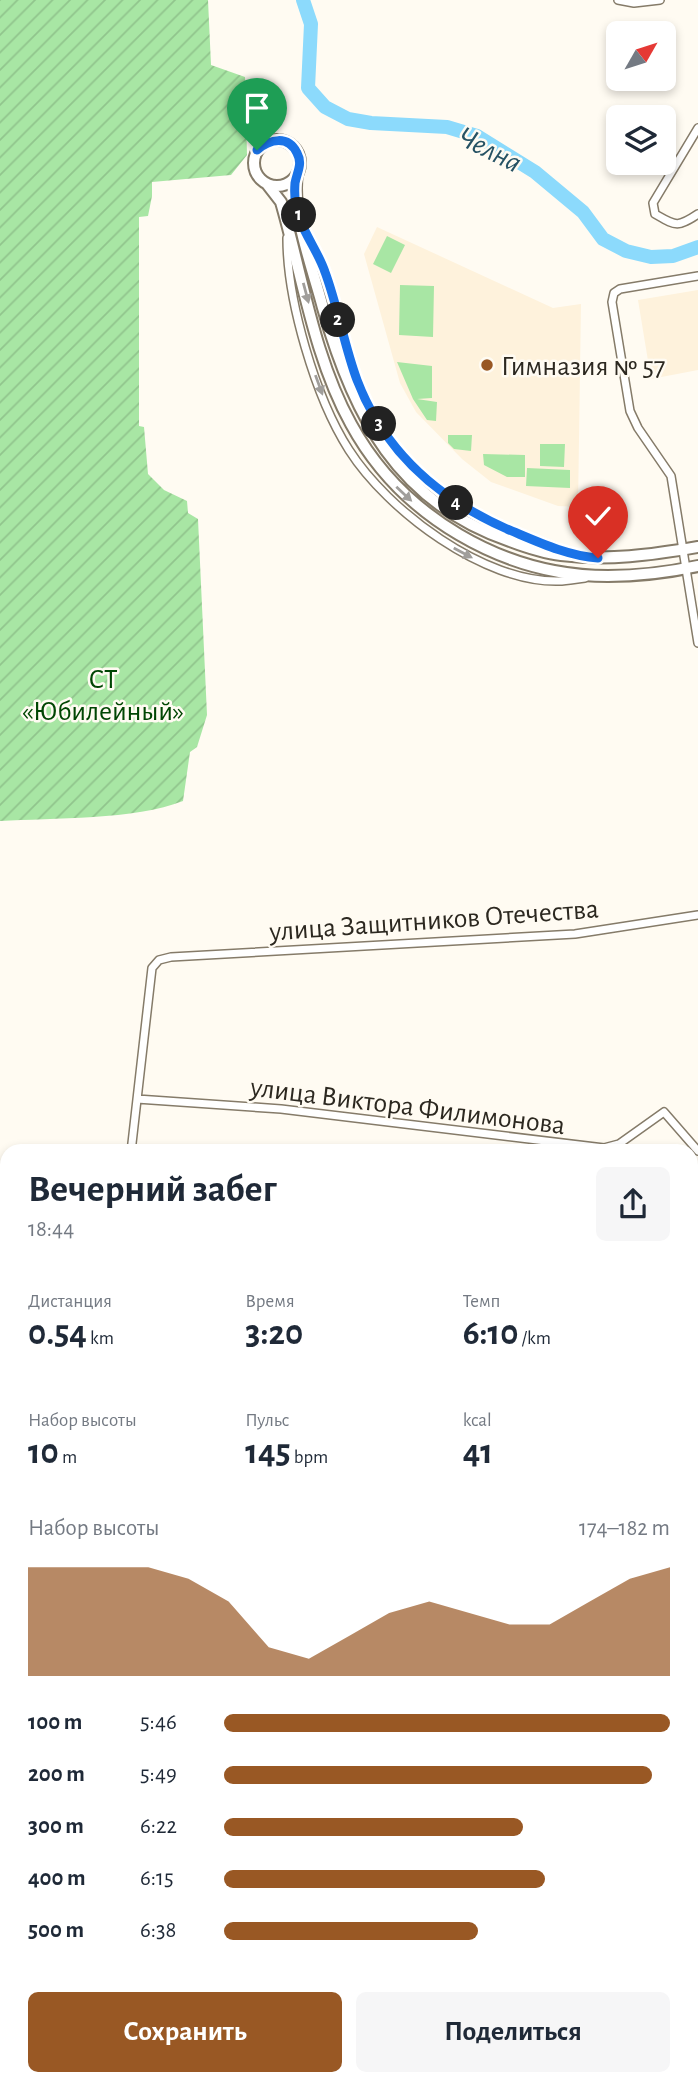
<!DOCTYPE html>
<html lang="ru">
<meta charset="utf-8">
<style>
:root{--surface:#fff;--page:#f6f6f7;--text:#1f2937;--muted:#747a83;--accent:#995824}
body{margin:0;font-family:"Alegreya Sans",sans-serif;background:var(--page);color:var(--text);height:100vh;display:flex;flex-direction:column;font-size:26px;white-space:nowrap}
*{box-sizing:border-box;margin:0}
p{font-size:23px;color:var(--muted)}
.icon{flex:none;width:38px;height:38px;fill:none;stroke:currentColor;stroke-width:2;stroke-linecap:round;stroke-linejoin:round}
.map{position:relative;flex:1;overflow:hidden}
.side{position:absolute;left:0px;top:1144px;width:698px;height:942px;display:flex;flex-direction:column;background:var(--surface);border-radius:21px 21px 0 0;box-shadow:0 4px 10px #0003}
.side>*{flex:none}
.needle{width:46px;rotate:51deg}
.controls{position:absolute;left:606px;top:21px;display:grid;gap:14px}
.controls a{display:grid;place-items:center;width:70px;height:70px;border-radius:10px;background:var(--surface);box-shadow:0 4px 10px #0003;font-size:35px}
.pin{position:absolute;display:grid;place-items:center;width:60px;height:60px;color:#fff;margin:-72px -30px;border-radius:50% 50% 50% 0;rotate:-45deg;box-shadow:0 0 7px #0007}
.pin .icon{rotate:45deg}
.km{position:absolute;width:35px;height:35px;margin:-18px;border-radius:50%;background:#222;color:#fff;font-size:19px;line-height:35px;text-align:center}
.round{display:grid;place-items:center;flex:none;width:74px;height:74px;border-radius:10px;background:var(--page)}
.head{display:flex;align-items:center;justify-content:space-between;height:119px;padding:0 28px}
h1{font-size:38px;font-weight:700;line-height:52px}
.stats{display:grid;grid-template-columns:repeat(3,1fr);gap:10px;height:119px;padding:7px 28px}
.stats div{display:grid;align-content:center}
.stats b{font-size:35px;font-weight:700}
.stats small{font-size:19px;font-weight:400}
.stats p{font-size:19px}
.chart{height:196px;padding:14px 28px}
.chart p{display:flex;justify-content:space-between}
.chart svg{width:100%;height:126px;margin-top:7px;fill:var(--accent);opacity:.7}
.primary-button{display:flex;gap:14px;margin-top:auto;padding:14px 28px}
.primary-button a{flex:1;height:80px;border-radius:10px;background:var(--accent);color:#fff;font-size:28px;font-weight:700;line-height:80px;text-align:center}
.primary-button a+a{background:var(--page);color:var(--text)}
ul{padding:0 28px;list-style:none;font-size:23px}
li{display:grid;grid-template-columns:112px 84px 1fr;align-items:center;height:52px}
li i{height:18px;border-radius:9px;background:var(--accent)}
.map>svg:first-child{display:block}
.built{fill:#fef2dc}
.industrial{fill:url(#industrial-furrows)}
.grass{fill:url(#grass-tufts)}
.park{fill:#a8e6a4}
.garden{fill:url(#garden-furrows)}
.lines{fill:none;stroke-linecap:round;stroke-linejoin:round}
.river{stroke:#8cdafc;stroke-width:14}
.street-casing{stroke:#857b69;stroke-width:10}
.secondary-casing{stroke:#857b69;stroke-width:14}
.primary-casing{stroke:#d9d8d7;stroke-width:16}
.street{stroke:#fff;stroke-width:7}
.secondary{stroke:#fff;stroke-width:10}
.primary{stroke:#e6a686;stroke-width:12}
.tram{stroke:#706c63;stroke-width:2}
.oneway{fill:#a09e9b}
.route-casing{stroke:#fff;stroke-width:14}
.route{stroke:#1a73e8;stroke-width:9}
.poi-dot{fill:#995824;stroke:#fffbf2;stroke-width:2.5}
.labels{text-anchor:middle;stroke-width:5;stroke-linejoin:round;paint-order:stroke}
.poi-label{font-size:28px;fill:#2c2820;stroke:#fffbf2;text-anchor:start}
.park-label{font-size:28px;fill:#004603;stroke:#fffbf2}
.street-label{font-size:28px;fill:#2c2820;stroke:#fffbf2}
.water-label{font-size:30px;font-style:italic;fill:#265264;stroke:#fffbf2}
</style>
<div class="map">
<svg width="698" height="2086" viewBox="0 0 698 2086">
<defs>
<pattern id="industrial-furrows" width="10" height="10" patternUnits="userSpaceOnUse" patternTransform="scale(1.75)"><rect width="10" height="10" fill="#fef2dc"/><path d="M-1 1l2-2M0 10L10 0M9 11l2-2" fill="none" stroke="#dad0bc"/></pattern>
<pattern id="grass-tufts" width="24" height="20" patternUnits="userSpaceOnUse" patternTransform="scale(1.75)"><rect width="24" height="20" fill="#a8e6a4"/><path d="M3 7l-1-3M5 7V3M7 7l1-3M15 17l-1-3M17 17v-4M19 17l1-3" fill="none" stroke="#91c58d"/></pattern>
<pattern id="garden-furrows" width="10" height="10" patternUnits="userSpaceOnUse" patternTransform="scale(1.75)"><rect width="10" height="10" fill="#a8e6a4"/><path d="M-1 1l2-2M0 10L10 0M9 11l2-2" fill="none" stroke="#91c58d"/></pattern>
</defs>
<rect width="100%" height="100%" fill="#fffbf2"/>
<!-- built -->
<path class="built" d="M377 227 553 308 581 304 578 507 558 506 491 482 462 459 416 412 400 383 364 254Z
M698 290V370L651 379 638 300Z"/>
<!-- industrial -->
<path class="industrial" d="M698 1941V2086H680L681 2079H691V1995Z"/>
<!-- grass -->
<path class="grass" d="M148 2079H257V2086H147Z"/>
<!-- park -->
<path class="park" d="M387 236 405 245 391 273 373 264Z
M400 285 434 286 433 337 399 335Z
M397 362 432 366V398L417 399 437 402 436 421 427 420 413 399Z
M448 435H472L471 451 454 449 448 443Z
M540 444H565L564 467 540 466Z
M483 454 525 455V477H507L484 465Z
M527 468 570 470V488L526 486Z"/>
<!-- garden -->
<path class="garden" d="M0 0H208L211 65 245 77 247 155 231 175 152 182V196L148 216 139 217V426L144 427 148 474 164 490 187 501 188 513 198 519 207 715 197 747 190 752 183 801C135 820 53 818 0 821Z"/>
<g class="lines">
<!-- river -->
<path class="river" d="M303 0 311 24 308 88 325 107 348 119 371 123 447 127 477 136 535 172 583 212 603 239 626 251 651 257 673 256 698 247
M691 1500 698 1478
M7 1740C1 1754 2 1762 7 1776
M0 1795 5 1789 7 1781
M523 2079 524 2086"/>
<defs>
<path id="street" d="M618 0 634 3 660 0
M698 128 653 203 655 214C676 226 677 228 698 214
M305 229C330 276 338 329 357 379 378 437 425 491 482 518 511 532 541 541 571 553
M287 238C287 300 315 397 349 450 388 511 484 583 559 581 567 581 576 579 585 578
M698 276 620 289 614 293 612 302 630 411 638 428 671 476 698 643
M137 1099 281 1109 604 1148 619 1144 664 1112 698 1151
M131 1152 152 968 159 960 171 957 575 934 698 915
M691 1328 698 1322"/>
<path id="secondary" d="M254 163a23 23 0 1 1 46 0a23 23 0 1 1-46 0Z
M297 174C291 213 313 269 323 308 353 415 398 503 510 541 526 547 543 553 561 555 607 561 652 555 698 547
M267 184 281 202C302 274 314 358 351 424 401 516 503 576 608 576 637 576 670 572 698 566"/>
<path id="primary" d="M0 1401 7 1402
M0 1419 7 1420
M691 1488H698
M691 1506 698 1507"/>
</defs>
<!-- street casing -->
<use href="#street" class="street-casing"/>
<!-- secondary casing -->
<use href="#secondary" class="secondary-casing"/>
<!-- primary casing -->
<use href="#primary" class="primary-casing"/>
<!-- street -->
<use href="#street" class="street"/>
<!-- secondary -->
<use href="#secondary" class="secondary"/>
<!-- primary -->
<use href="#primary" class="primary"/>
<!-- tram -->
<path class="tram" d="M0 1375 7 1376
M691 1461 698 1462"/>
</g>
<!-- one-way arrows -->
<defs><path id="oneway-solid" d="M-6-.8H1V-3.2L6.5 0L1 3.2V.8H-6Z" transform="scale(1.75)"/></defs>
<g class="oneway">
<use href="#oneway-solid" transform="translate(306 293) rotate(75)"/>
<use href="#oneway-solid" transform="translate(319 385) rotate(70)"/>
<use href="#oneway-solid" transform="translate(404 494) rotate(43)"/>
<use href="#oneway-solid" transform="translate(463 553) rotate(28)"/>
</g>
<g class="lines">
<defs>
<path id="route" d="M257 150C270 139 288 135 297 153 303 164 297 172 295 183 294 196 295 208 300 220 307 238 319 254 325 272 338 307 344 345 357 380 384 451 439 499 507 529 536 541 567 556 598 558"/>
</defs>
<!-- route casing -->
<use href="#route" class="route-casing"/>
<!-- route -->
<use href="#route" class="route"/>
</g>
<!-- markers -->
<circle class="poi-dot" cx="487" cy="365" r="7"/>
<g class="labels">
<!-- poi labels -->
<g class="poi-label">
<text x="501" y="375">Гимназия № 57</text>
</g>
<!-- park labels -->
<g class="park-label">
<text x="103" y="688">СТ<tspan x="103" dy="32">«Юбилейный»</tspan></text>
</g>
<!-- street labels -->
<g class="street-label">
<text transform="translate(434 919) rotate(-4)" y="10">улица Защитников Отечества</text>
<text transform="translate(408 1105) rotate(7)" y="10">улица Виктора Филимонова</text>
</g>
<!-- water labels -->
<g class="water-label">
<text transform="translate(490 149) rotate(27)" y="10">Челна</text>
</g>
</g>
</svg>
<div class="controls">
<a><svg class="needle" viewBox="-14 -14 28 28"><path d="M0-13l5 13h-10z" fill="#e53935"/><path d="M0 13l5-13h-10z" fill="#747a83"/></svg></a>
<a><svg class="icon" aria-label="layers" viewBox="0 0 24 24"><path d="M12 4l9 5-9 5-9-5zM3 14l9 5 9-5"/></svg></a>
</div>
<div class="pin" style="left:257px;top:150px;background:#1e9e55"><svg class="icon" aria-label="arrive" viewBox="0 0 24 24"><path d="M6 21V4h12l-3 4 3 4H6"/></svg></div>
<div class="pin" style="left:598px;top:558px;background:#d93025"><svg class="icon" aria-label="check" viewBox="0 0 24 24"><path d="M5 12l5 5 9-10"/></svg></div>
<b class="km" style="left:299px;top:215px">1</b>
<b class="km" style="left:338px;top:320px">2</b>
<b class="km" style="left:379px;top:424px">3</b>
<b class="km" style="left:456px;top:503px">4</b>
<section class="side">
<div class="head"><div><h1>Вечерний забег</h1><p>18:44</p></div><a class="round"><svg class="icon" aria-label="share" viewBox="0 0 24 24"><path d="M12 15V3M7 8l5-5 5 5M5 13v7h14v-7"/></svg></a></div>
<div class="stats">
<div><p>Дистанция</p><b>0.54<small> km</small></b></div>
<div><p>Время</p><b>3:20</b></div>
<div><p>Темп</p><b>6:10<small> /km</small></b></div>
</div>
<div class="stats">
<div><p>Набор высоты</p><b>10<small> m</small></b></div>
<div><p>Пульс</p><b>145<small> bpm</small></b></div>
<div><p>kcal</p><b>41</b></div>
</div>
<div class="chart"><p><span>Набор высоты</span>174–182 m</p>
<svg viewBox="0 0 160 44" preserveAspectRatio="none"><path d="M0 44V6L10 6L20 6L30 6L40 10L50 18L60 34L70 38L80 30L90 22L100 18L110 22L120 26L130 26L140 18L150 10L160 6V44z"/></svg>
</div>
<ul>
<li><b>100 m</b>5:46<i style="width:100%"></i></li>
<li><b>200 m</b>5:49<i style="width:96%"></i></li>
<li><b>300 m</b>6:22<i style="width:67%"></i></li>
<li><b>400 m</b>6:15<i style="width:72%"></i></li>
<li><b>500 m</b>6:38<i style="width:57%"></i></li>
</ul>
<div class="primary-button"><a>Сохранить</a><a>Поделиться</a></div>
</section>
</div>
